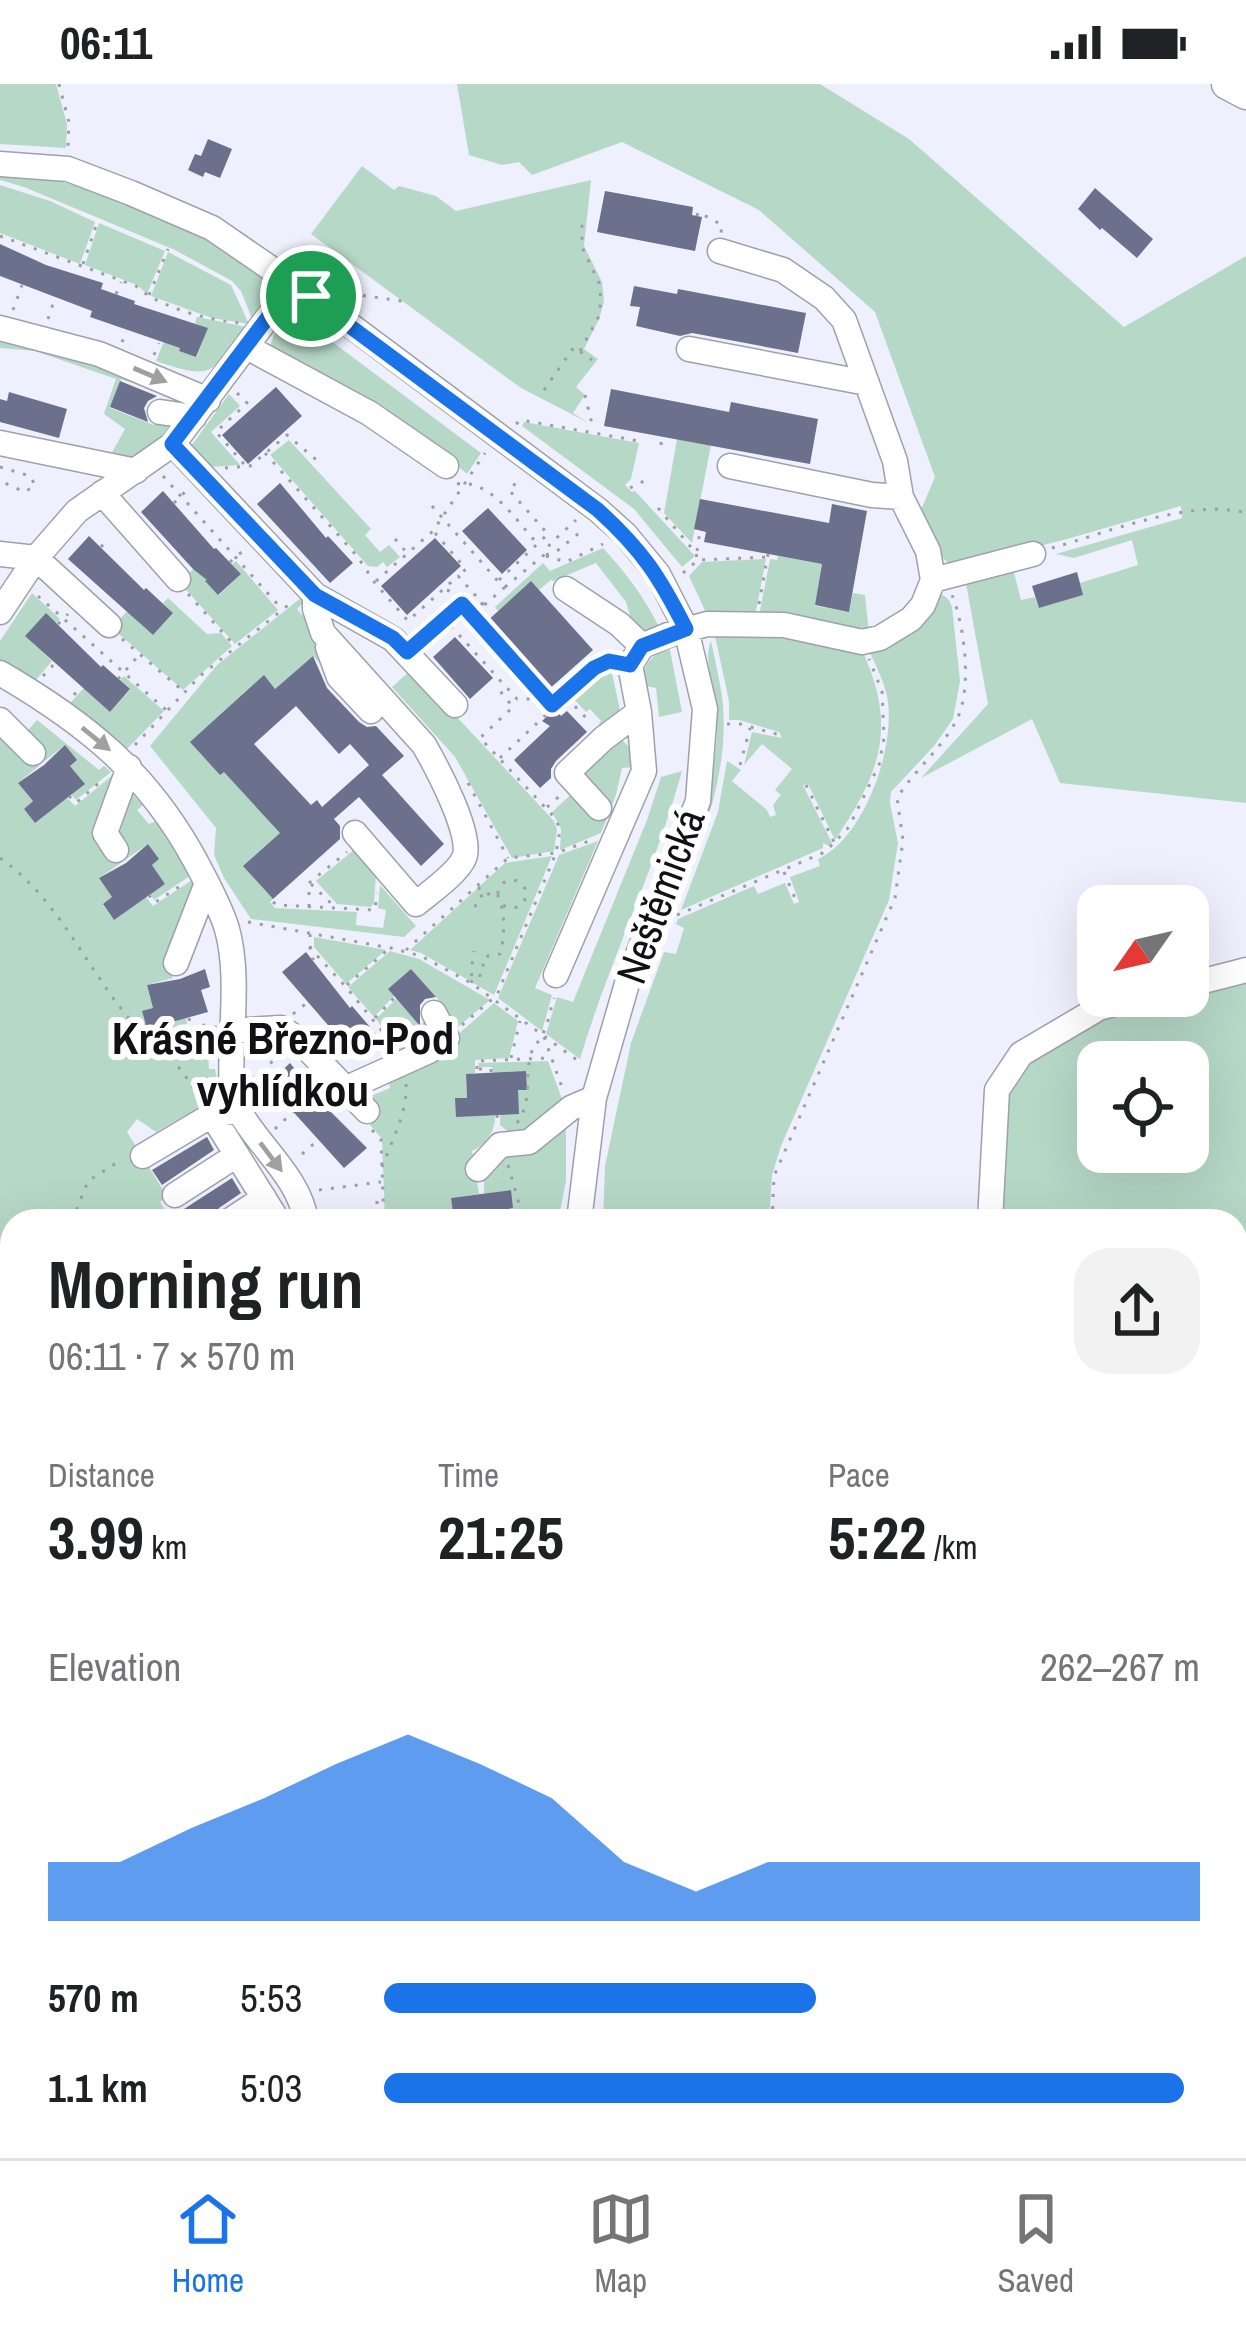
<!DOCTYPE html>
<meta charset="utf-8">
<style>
:root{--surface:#fff;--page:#f2f2f2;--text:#202124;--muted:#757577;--line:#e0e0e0;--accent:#1a73e8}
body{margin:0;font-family:"Archivo Narrow",sans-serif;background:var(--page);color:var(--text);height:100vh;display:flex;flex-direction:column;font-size:45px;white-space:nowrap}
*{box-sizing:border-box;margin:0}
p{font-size:39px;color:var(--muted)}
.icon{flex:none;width:66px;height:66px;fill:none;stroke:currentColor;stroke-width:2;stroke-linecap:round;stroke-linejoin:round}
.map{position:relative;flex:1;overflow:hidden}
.drawer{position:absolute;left:0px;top:1125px;width:1248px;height:951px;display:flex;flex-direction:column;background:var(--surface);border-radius:36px 36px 0 0;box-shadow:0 12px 48px #0002}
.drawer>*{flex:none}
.needle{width:78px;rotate:236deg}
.tools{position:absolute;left:1077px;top:801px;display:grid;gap:24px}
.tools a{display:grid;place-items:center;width:132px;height:132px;border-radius:24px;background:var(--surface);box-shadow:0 12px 48px #0002;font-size:60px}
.pin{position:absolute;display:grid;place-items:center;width:102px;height:102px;color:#fff;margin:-51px;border:6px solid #fff;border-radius:50%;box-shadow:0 3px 12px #0007}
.round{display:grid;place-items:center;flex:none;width:126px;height:126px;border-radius:36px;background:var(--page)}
.headline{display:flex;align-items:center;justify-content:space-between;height:204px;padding:0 48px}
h1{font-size:66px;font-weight:700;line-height:90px}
.metrics{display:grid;grid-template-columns:repeat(3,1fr);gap:18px;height:204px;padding:12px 48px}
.metrics div{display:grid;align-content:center}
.metrics b{font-size:60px;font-weight:700}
.metrics small{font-size:33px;font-weight:400}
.metrics p{font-size:33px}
.chart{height:336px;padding:24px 48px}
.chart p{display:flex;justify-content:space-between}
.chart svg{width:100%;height:216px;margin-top:12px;fill:var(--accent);opacity:.7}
ul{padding:0 48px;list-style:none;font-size:39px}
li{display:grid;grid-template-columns:192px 144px 1fr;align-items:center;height:90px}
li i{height:30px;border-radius:15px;background:var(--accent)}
.status{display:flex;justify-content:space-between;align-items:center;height:84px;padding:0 60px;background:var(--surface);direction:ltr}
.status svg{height:33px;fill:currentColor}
.tabs{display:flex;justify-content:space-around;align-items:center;height:168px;border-top:3px solid var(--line);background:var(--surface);font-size:33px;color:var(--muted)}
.tabs a{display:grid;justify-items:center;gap:6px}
.tabs .active{color:var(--accent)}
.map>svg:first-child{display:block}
.green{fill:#b6d8c7;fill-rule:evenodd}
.building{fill:#6b708d;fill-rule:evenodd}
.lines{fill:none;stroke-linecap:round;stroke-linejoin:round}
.minor-casing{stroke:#9ea0ac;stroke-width:27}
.major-casing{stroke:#9ea0ac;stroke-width:33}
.path{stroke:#9c9da6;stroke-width:3;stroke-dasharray:3 9;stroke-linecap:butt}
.minor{stroke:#fff;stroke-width:24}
.major{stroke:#fff;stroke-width:30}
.oneway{fill:#a0a0a1}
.route-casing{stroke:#fff;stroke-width:24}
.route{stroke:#1a73e8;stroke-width:15}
.labels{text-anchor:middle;stroke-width:12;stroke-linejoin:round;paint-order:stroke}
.street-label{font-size:42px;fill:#111115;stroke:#fff}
.neighbourhood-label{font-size:45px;font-weight:bold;fill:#111115;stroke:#fff}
</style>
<div class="status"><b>06:11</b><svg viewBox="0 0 49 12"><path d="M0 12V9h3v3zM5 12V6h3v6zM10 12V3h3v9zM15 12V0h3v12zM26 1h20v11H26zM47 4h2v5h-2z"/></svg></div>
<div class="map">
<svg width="1246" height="2074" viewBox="0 0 1246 2074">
<rect width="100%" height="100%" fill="#eef1fd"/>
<!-- green -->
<path class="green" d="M0 0H56L67 40 66 64 0 60Z
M457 0H820L909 55 1124 243 1246 172V719L1060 699 1032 635 921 694 988 620 965 494 1012 481 1021 516 1035 513 1039 524 1082 511 1080 499 1138 481 1132 456 1074 474 1056 470 1182 434 1181 422 1067 455 955 484 935 468 920 428 935 393 875 228 759 126 622 58 532 91 519 78 502 81 469 71Z
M362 82 394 106 399 102 436 112 456 127 591 96 584 162 602 198 604 218 599 235 584 265 598 275 576 303 585 311 573 329 589 339 521 304 311 150Z
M0 92 54 96 110 110 187 141 266 194 272 209 254 240 241 207 232 197 175 166 24 103 0 96Z
M0 101 50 117 95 138 80 180 0 149Z
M99 139 165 167 147 210 137 201 85 181Z
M168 168 231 201 249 240 212 234 151 212Z
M295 230 481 369 467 390 438 366 270 264C273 250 281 234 295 230Z
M197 233 246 243C212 290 213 297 156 277L165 255 181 261 179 267 197 273 207 245 195 239Z
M0 257C46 263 88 282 133 291L130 298 121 295 110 324 154 341 158 333 181 339 130 384 110 372 125 345 104 330 116 295 35 267 0 264Z
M229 310 240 322 211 348 240 381 210 383 191 362Z
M524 338 639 359 631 395 625 401 632 408 635 407 695 472 682 483 634 425 522 342Z
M677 355 711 361 692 459 664 429Z
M289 356 371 445 365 451 380 468 389 461 400 473 387 483 383 478 377 483 368 482 270 371Z
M603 464C626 489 645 514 660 545L655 551 634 545 626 518 596 479 553 497 551 496 539 506 531 498 498 527 495 523 543 479 550 487Z
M778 472 822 480 815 522 849 527 853 509 865 511 869 549 759 532 770 475 777 476Z
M766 475 755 532 708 533 689 492 702 478Z
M236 477 278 526 235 560 180 499 193 485 210 493 206 498 219 511 241 490 232 480Z
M32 509 60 535 56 539 45 530 26 552 52 577 36 596 0 576V557Z
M935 510C945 510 949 514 952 523L960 597 953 635 934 662 891 708 890 719 898 759 889 816 781 1062 772 1091 769 1137H603L605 1082 631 959 664 868 676 870 684 844 676 840 678 835 754 802 758 810 785 799 794 820 799 818 790 793 820 782 818 775C865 754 899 657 886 608 882 593 874 578 868 564Z
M302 513 306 516 297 525 309 539 332 593 313 572 275 605 264 592 233 679 289 741 244 782 273 815 270 818 275 824 357 828 356 841 383 844 386 826 378 824 380 801 416 842 404 853 251 835 224 794 214 771 216 744 150 662 217 581Z
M168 514 207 550 221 549 232 562 183 606 112 544 127 527 142 534 139 539 153 551 173 529 163 519Z
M758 547 861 564C898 642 881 688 835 756L808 700 803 701 832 759 829 762 823 759V764L681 826 718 728 727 677 741 686 732 697 767 726 770 733 776 731 773 721 781 711 775 706 792 685 762 660 744 681 752 648 782 654 779 648 739 636H729V617L715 552Z
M711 557C715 575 719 594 722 612 732 692 697 766 669 838L666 829C690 767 717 707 717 639 717 616 702 576 711 557Z
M666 565 670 566 682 628 659 633 656 604 646 602C638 584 651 572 666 565Z
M610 580 620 626 603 646 598 642 601 637 590 625 586 628 569 610 595 586Z
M413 584 445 618 441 624 450 634 455 631 554 737 557 746 554 767 512 774 455 673 392 603Z
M124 592 164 627 125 667 70 619 84 604 110 628 130 606 120 596Z
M37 636 99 686 104 682 111 688 76 716 71 710 84 700 70 682 64 662 43 678 23 652Z
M0 643 39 682 18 699 33 717 24 725 35 739 67 714 75 722 114 690 116 771 121 779 99 794 112 813 103 821 113 835 146 813 153 822 192 796 194 800 169 876 173 894 147 901 153 924 142 928 147 945 186 934 187 940 181 942 184 953 211 946V942L217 941 215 967H208L209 985H215L221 1017 202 1022 156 1048 137 1035 127 1048 167 1112 160 1118 172 1137H12V1617H0Z
M620 654 635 669 633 683 622 684 616 711 601 749 560 766 561 745 552 728 578 704V692Z
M682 687C655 786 609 878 580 975L546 950 557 913 573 918 647 736 661 693Z
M126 704 143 721 137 726 149 740 156 737 190 792 154 816 150 810 165 800 152 781 158 775 148 760 125 776 113 753Z
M598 757 535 904 552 911 542 947 498 914 559 771Z
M355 765 376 790 374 819 371 823 337 820 316 797Z
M552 772 494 911 421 869 410 866 505 779Z
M314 853 386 866 346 900 314 863Z
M390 867 419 875 490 916 453 947 443 921 411 885 389 905 394 912 374 933 348 903Z
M1246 896V1365L1236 1389V1137H985V1039L1023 982 1104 931ZM1098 978H1188V1068H1098Z
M396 915 420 941 428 935 434 957 404 973 376 935Z
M494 919 518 937 509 974 475 976V989L466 991 467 1014 455 1015 495 1031C496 1046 487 1060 472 1067L479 1110 451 1114 454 1137H385L382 1055 370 1041 380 1031 371 1012 390 1004 388 997 425 979Z
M548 977 565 1023 535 1049 511 1050 500 1041V1031L518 1006H526L493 989 492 983H479L478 979Z
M566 1036V1097L558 1137H506L504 1126 513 1124 510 1106 484 1110V1092L505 1073 527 1066Z
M157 2064H465L477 2074H147Z
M535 2064H924L908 2074H546Z"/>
<!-- building -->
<path class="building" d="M208 55 232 65 220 94 205 88 203 93 188 86 195 70 201 72Z
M1095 104 1153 155 1137 174 1102 144 1100 146 1078 125Z
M605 107 693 123 692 131 702 133 695 167 597 148Z
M0 160 46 181 103 199 101 205 135 217 134 220 208 244 196 273 179 267 180 264 90 233 92 227 0 192Z
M634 202 677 210 678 205 806 229 798 269 692 249 680 252 636 242 640 223 630 222Z
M120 297 157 312 148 317 144 324 148 338 110 323Z
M276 303 302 332 248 380 222 351Z
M611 305 729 328 731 318 818 335 810 380 604 342Z
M9 308 67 325 59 354 0 338V315L7 317Z
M280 399 326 454 328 452 353 479 330 499 257 420Z
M163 407 214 465 216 464 241 490 218 511 205 497 207 496 193 485 141 428Z
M700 415 829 439 832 420 867 427 849 528 815 521 822 480 704 458 706 448 694 445Z
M488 424 527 466 502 490 462 447Z
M89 452 144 506 146 504 173 529 153 551 68 475Z
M435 454 461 482 407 531 381 502Z
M1077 488 1083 511 1039 524 1032 502Z
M531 497 593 566 547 607 485 539Z
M46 529 101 583 103 581 130 605 110 628 25 552Z
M455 553 493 594 470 615 433 573Z
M313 572 327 604 359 638 367 643 376 642 404 672 382 691 444 760 421 782 359 713 334 735 340 742V755L273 815 243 782 280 749 224 688 220 691 190 658 264 591 275 605ZM296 622 339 670 350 660 369 681 322 723 317 716 311 721 254 660Z
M555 625 561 632 567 627 587 648 556 677 551 685V694L540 704 514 676 550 642 542 637Z
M65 661 77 676 70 682 85 700 35 739 24 725 33 717 18 699 44 681Z
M148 760 159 775 152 781 165 800 114 836 103 820 112 813 99 794 126 779Z
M306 868 350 924 352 922 376 950 353 970 282 888Z
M205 885 210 903 201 906 208 928 147 945 142 927 153 924 147 901 180 895Z
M411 885 436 913 425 915 420 921V942L388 905Z
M290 979 324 1021 367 1064 344 1084 268 1000Z
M526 987 527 1006H518L519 1030 456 1033 455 1014H467L466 990Z
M207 1053 214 1066 162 1101 152 1086Z
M232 1094 241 1109 219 1124 213 1137H172L165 1126 184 1125Z
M511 1106 513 1124 504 1126 506 1137H454L451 1114Z"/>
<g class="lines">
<defs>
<path id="minor" d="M0 80 68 85 131 109 212 144 311 212 598 426 625 450 658 490 686 545 705 625 698 717 628 896 594 1014 579 1137
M0 244 99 270 208 316
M247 263 369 329 446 382
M689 265 867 299
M160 328 194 333
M0 359 136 387
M173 360 315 511 393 555 455 621
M730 382 872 411 901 413
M102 409 178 495
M0 470 36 474 109 541
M933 496 1033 470
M566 505 619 540 642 562
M315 511V525L323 549 424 661C436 682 474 752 464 774 458 789 429 809 416 820L355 749
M0 528 36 474 77 427 173 360 293 200
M328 563 339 593 371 627
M0 589C86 639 148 689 196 778 207 799 220 822 227 845 241 896 228 958 232 1011 248 1056 299 1088 306 1137
M0 636 33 669
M599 724 567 689 604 654 639 628
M116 766 105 749 129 683
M176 879 207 799
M556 891 644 687 639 628 630 581 642 562 668 551 707 540 784 541 862 558 880 554 911 535 923 521 933 496 928 467 901 413 895 377 844 236 824 214 783 186 720 167
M1188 901 1246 886
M231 947 281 944 298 955 367 1027
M347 1004 429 967 447 954 434 929
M238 1027 212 1031 278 1137
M143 1072 212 1031
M478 1085 500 1061 529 1058 571 1024 594 1014
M175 1111 237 1071
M229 1137 264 1114
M990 1137 997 1006 1021 970 1099 924 1145 912
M1236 1402 1246 1378
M1236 1511 1246 1516
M1236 1778 1246 1765
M0 1906 12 1909
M1236 2007 1246 2008
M497 2064 509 2074
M944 2074 960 2064"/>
<path id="major" d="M1227 0 1246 10"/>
</defs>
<!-- minor casing -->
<use href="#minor" class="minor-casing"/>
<!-- major casing -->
<use href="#major" class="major-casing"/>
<!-- path -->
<path class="path" d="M59 0 69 38 68 63
M697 132 698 128 722 141 721 149
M0 152 136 202C158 223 208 236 239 239
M83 180 98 136
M116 210 121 198
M149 211 168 165
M352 215 359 211 402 217
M13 226 22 201
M48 235 55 214
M122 258 127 247
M580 267 598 234 601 217 599 199 582 163V140
M154 271 159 259
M544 306 574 263 592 276
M237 309 247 319 216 348 244 380
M585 311 592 340 589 345
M516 340 521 336 639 357
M661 361 662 352
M265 369 357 472 375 499 408 537 458 492 484 521
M0 383 30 392 35 401 25 408 0 397
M225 384 250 382 287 351 319 378
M163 392 280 523
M457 400C490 394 517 438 537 459
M630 404 644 397
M174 419 186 407
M432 422 504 504 474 530
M658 424 696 469 697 474
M435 449 466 485 459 491
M395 455 407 469
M101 463 107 456
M1052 464C1106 449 1191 414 1246 429
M697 467 700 447
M546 471 557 467 579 449
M546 472 566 478 603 460
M230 478 244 466
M683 489 698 476 768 473
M499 496 548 450 509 406 519 396
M376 497 433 447 485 369
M505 503 544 471 550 460 576 436
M447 506 483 520
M188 510 234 561
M38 512 166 626
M759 520 768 470
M469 528 552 621 564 611 591 639
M58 540 68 530
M451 542 517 615H542
M122 555 183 607
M421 556 462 520 468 526
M429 561 468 529
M43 592 55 579
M118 595 138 572
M566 609 594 584 611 577
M74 611 81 602
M727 640H740L780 651
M135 661 200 592 292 518
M500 674 551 626 552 622
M740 681 750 644
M468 699 508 774
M806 701 834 758
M69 712 76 719 100 698
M547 723 562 710
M0 774C58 815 83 878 127 932 143 951 164 965 180 985 187 994 194 1005 201 1015
M784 788 797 819
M498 810a14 14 0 1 1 28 0a14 14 0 1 1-28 0Z
M311 800 334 822
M478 803 485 810H496
M149 811 154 819 185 799
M273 818 277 821 375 826 377 809
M309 823V799L347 768
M475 823 478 814 483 811
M677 831 825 768 849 743 879 681 884 654 882 607 869 575
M248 838 391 864 421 872 471 899 581 979
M310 850 311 872 316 880
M309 863 346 903 391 958
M406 866 508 774 556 769 592 756
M472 892 471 888 474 867
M471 899 473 893 482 891 484 873 500 870 502 866 504 839 501 818
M347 901 390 864
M293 930 308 918
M189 934 192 946 212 938
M375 934 395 913
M462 941 497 911 556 769 560 746 556 735 480 654 513 623 500 607 505 602
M319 947 327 940
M544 953 563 1006
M511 974 520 937
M477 985V977L549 974
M479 985H491V989
M252 995 281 970
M497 1031 498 1043
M517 1039C533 1017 524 994 531 970 536 954 533 967 541 953 548 942 550 926 554 914
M275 1045 293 1028
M372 1046 381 1056 384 1137
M302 1070 318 1056
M508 1081 520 1123 517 1137
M382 1083C392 1057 408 1026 406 1000
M319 1106 381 1098
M375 1130H377V1116H382
M72 1137 88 1097 121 1076
M772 1137 774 1092 895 814 903 756 897 714C914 687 939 667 955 639 973 608 965 543 952 511
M0 1381 12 1360"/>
<!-- minor -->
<use href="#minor" class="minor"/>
<!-- major -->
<use href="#major" class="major"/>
</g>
<!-- one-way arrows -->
<defs><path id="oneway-solid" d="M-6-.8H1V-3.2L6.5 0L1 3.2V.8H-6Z" transform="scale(3)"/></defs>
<g class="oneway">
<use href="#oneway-solid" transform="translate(150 291) rotate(23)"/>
<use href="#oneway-solid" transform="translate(96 655) rotate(39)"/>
<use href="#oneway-solid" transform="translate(271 1073) rotate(53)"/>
</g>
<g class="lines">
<defs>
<path id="route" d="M293 200 598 426C643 467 659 492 686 545L642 562 630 581 609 577 594 584 552 621 462 520 407 568 393 554 315 511 172 360Z"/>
</defs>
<!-- route casing -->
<use href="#route" class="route-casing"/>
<!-- route -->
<use href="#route" class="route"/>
</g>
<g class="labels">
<!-- street labels -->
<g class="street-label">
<text transform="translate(660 812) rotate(-70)" y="15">Neštěmická</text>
</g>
<!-- neighbourhood labels -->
<g class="neighbourhood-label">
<text x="283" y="970">Krásné Březno-Pod<tspan x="283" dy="52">vyhlídkou</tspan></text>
</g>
</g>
</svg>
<div class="tools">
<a><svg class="needle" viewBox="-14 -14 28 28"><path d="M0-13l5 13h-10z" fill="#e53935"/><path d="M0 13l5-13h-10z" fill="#757577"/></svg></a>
<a><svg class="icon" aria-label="locate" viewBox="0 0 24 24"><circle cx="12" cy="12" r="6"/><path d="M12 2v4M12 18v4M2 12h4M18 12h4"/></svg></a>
</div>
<div class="pin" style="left:311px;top:212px;background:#1e9e55"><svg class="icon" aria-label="arrive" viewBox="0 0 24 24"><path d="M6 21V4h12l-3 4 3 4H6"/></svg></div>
<section class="drawer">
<div class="headline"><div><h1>Morning run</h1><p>06:11 · 7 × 570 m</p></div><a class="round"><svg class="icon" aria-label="share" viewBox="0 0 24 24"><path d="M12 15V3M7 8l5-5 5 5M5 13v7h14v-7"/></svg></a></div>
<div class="metrics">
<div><p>Distance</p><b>3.99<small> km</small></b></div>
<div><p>Time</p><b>21:25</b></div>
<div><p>Pace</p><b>5:22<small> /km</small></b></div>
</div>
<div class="chart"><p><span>Elevation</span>262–267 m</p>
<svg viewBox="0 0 160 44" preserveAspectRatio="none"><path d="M0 44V32L10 32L20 25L30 19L40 12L50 6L60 12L70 19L80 32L90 38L100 32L110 32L120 32L130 32L140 32L150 32L160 32V44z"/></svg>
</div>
<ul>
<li><b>570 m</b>5:53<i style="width:53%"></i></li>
<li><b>1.1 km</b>5:03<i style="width:98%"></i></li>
</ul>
</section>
</div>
<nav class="tabs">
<a class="active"><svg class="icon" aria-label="home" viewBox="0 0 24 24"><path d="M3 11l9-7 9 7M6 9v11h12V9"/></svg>Home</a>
<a><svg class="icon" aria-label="map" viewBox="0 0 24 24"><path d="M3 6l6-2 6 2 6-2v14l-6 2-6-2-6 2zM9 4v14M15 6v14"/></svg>Map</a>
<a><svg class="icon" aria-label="saved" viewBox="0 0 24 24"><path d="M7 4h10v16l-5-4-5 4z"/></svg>Saved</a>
</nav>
